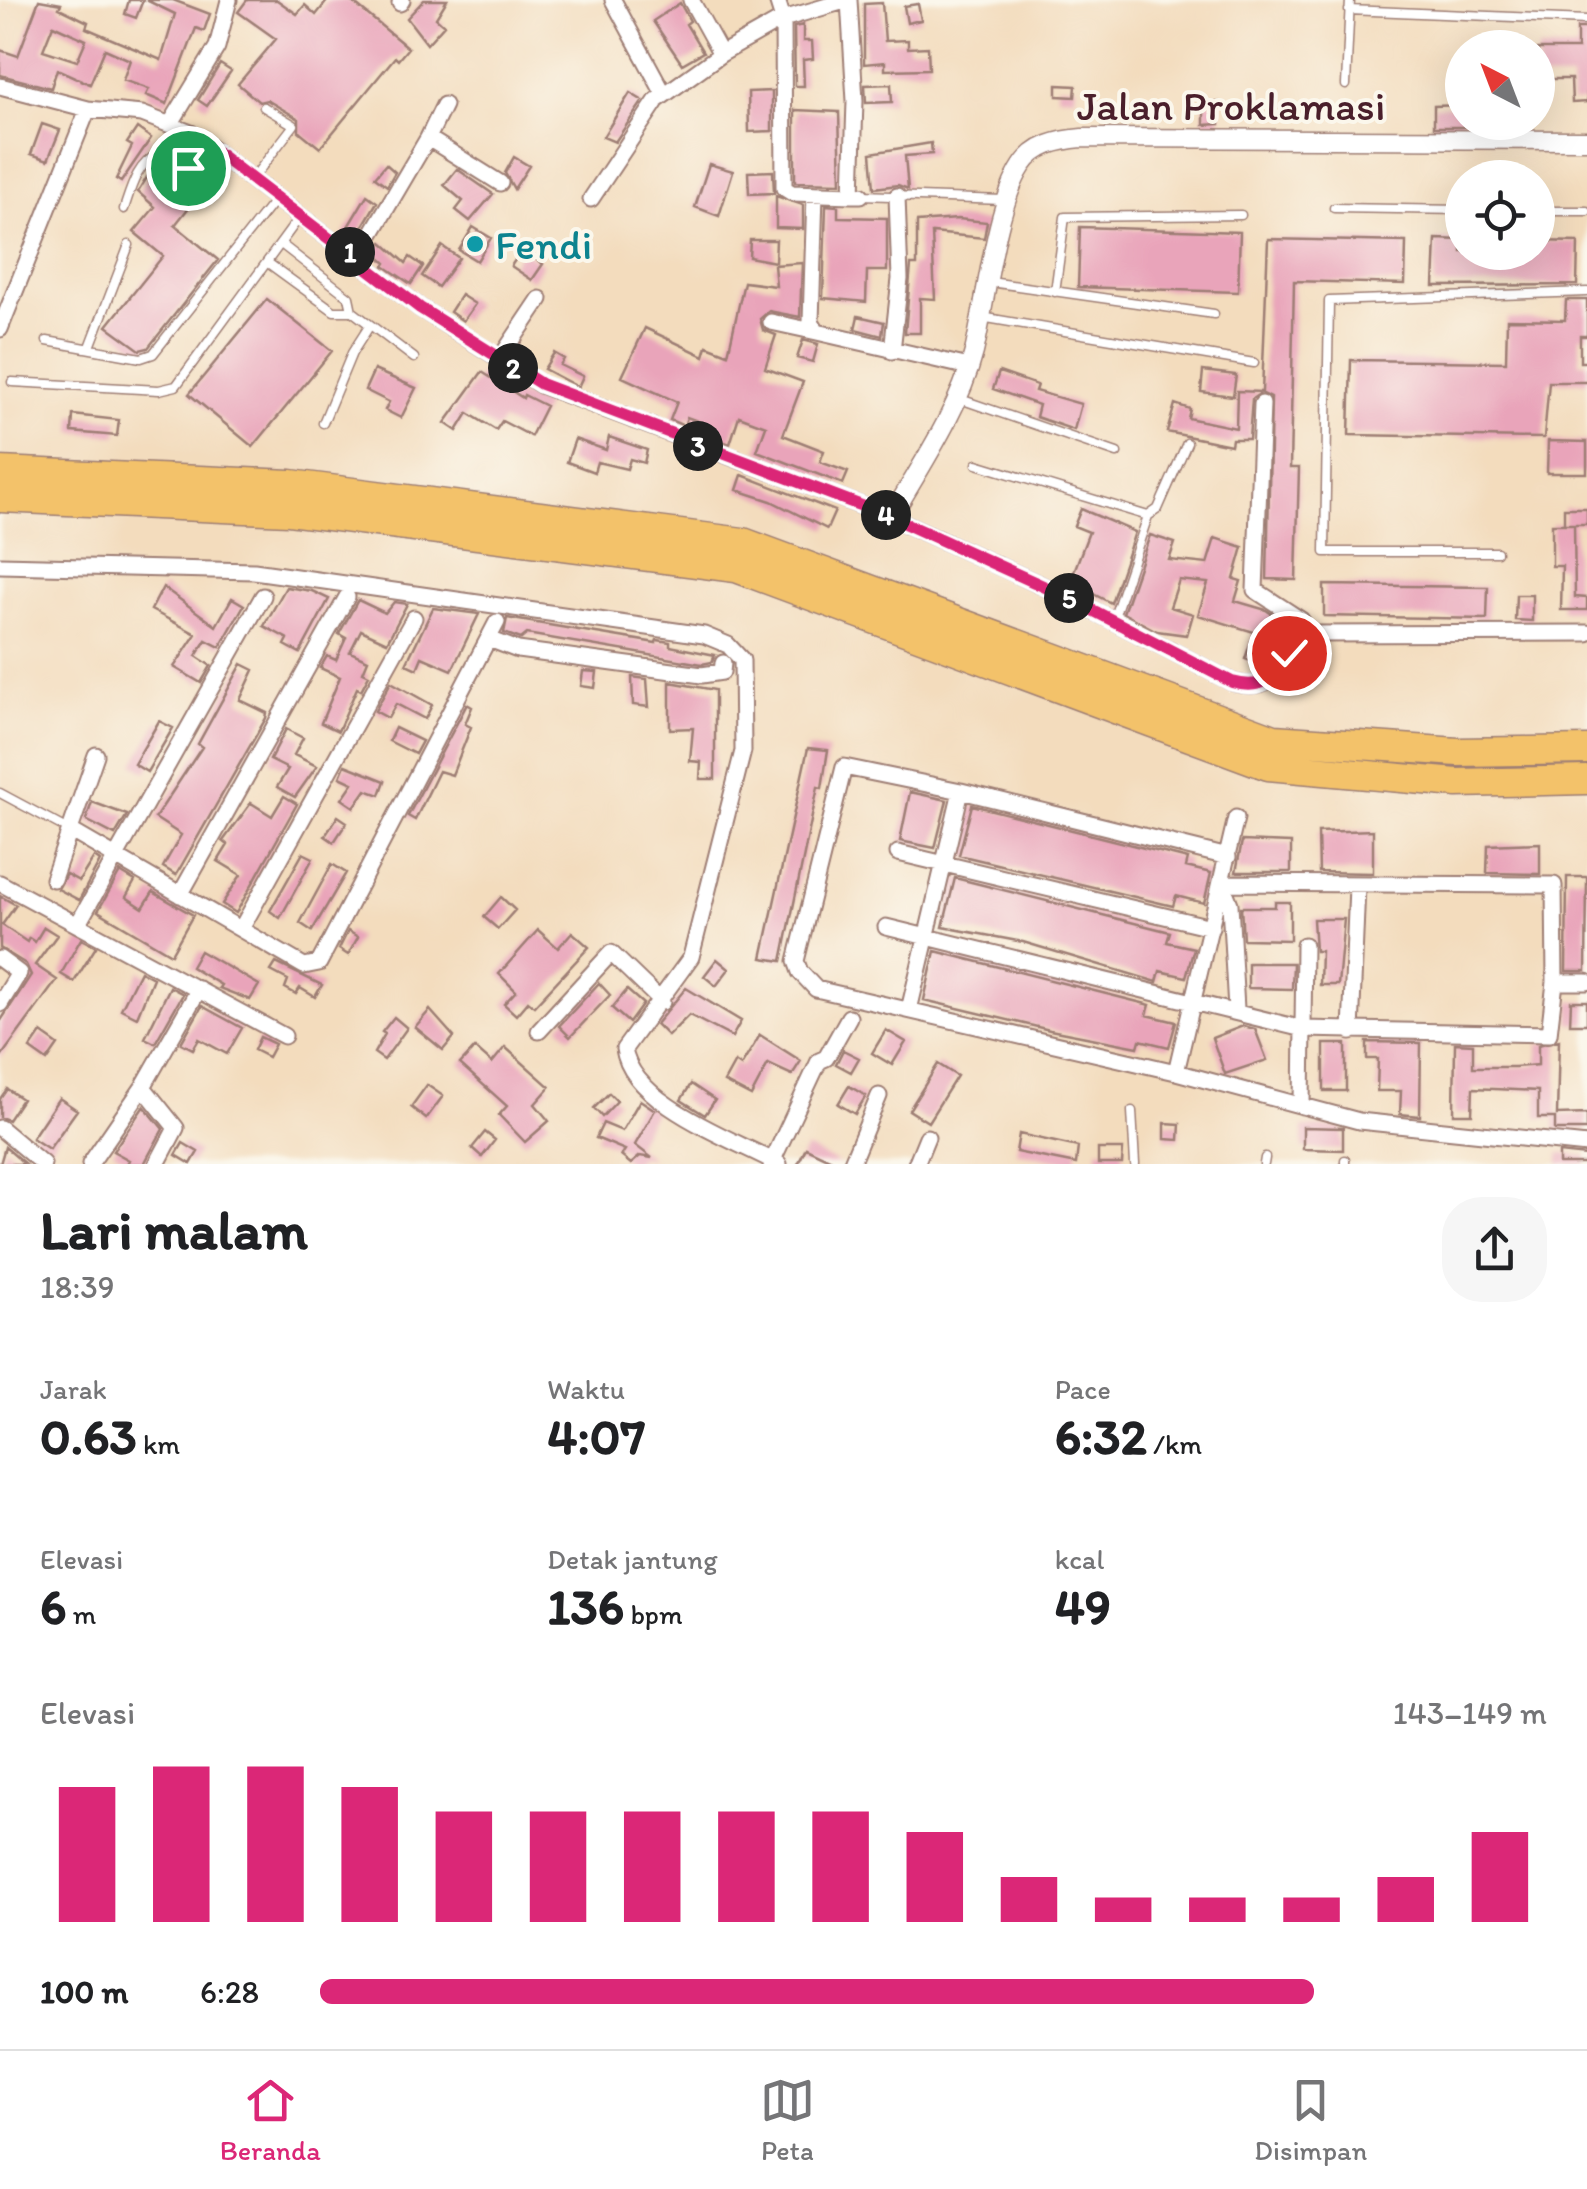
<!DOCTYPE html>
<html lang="id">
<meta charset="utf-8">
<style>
:root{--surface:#fff;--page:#f6f6f6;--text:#202124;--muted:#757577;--line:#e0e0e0;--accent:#db2777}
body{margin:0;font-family:Itim,sans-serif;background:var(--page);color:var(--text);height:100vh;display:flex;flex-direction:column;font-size:38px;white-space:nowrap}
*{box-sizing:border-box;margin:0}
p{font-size:32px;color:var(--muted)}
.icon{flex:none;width:55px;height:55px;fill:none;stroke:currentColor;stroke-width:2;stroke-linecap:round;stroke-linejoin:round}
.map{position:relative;height:1164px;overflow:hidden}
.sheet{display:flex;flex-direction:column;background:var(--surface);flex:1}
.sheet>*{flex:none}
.needle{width:65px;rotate:318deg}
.fabs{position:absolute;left:1445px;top:30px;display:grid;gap:20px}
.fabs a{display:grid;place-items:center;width:110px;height:110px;border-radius:50%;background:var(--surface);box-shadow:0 10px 40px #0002;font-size:50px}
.pin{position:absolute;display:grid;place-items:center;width:85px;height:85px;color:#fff;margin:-42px;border:5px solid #fff;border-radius:50%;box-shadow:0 2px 10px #0007}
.km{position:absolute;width:50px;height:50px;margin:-25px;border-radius:50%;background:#222;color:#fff;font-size:28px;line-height:50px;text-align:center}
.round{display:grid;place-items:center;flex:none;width:105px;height:105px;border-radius:40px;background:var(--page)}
.summary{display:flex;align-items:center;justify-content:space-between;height:170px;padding:0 40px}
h1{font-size:55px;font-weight:700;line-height:75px}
.figures{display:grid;grid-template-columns:repeat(3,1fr);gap:15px;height:170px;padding:10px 40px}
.figures div{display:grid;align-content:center}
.figures b{font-size:50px;font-weight:700}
.figures small{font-size:28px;font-weight:400}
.figures p{font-size:28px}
.chart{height:280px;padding:20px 40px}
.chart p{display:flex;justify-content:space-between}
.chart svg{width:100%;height:180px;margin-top:10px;stroke:var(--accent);stroke-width:6}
ul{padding:0 40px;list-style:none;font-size:32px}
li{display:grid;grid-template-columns:160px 120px 1fr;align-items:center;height:75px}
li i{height:25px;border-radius:12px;background:var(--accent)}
.tabs{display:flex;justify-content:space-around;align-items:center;height:140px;border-top:2px solid var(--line);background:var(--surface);font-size:28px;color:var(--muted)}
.tabs a{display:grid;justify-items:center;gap:5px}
.tabs .on{color:var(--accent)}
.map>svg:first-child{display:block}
.building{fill:#e9a4ba;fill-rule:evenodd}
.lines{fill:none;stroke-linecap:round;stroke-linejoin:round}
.service-casing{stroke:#9e7e74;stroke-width:11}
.minor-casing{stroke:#9e7e74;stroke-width:19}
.tertiary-casing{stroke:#9e7e74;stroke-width:21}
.motorway-casing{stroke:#9e7e74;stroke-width:31}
.service{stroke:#fff;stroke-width:8}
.minor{stroke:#fff;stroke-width:15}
.tertiary{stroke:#fff;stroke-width:18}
.motorway{stroke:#f3c26a;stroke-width:28}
.route-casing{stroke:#fff;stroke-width:20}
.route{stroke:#db2777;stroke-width:12}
.culture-dot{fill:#0f9aa8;stroke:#fbf7ec;stroke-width:4}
.labels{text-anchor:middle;stroke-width:8;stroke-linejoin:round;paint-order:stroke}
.street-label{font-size:42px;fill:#4a1f2b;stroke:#fbf7ec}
.culture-label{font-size:42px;fill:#0d838f;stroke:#fbf7ec;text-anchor:start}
</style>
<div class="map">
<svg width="1587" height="1164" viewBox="0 0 1587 1164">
<rect width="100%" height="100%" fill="#fbf7ec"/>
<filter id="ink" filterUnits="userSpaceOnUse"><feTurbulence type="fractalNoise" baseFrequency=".01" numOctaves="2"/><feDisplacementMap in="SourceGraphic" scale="20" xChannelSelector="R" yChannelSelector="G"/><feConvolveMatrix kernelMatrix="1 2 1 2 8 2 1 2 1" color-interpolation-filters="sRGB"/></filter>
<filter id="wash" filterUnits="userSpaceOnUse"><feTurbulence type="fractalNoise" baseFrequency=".0048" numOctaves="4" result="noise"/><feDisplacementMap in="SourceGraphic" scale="40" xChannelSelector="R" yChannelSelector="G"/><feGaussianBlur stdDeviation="2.25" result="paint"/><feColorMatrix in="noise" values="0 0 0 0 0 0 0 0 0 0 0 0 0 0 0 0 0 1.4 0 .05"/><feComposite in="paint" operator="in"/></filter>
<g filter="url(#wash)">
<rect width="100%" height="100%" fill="#f3dcbd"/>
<g id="blocks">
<!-- building -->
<path class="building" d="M39 0 61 4 59 8 88 22 86 28 161 60 175 14 146 0H173L210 14 204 31 196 28 167 104 146 95 149 89 123 80 130 60 105 49 90 84 57 69 51 88 0 75V50L18 56ZM53 25 86 40 77 61 43 50Z
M129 0H143L136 18 125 14Z
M247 0H277L297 14 305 5 316 15 328 0H350L408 48 398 60 395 57 320 148 299 131V119L267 100 259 102 238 84 276 39 238 12Z
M424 0H447L436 18 444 25 427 44 407 18Z
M680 3 690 21 686 24 703 52 682 64 653 21Z
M882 3 885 41 908 40V48L928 47 929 69 885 70V62L864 64V4Z
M918 4 921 20 907 23 904 6Z
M803 25V41H812L813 59 803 60 804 86H795L794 27Z
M1577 28H1587V102L1572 103 1571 79H1538V49H1577Z
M220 64 231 71 207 106 198 100Z
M891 84 892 102 866 103 865 85Z
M1057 85 1076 86 1075 97 1057 96Z
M772 91V131L749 132 748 92Z
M630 93 643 101 615 142 603 137Z
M1219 102 1220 124 1204 125V103Z
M1462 105V122H1510V127H1434V106Z
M795 110 839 112 841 183 795 182Z
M42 124 60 130 48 160 31 154Z
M137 128 151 138 121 182 116 179 132 146 127 143Z
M931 143 932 154 905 156 908 189 898 185 874 188 871 153Z
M514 157 529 166 514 189 505 173Z
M386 164 395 172 387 186 375 177Z
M709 164 733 171 719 216 695 207Z
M457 169 493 194 470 221 456 210 463 201 444 185Z
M773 171 774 193 749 194 748 172Z
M149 174 178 199 188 187 198 196 175 225 218 260 148 348 140 350 107 326 163 256 134 232 155 207 138 192Z
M367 195 377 202 353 243 343 235Z
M776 196 803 205V229L776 228Z
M826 205 838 206V217L887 218V271H867L866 302 823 298Z
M958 219 987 222 984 238 932 233 935 299 920 298V333H905L911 265H917V222Z
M473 227 491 238 477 261 459 250Z
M1080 227 1240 232 1238 292 1078 287Z
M1268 239 1406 242 1405 284 1294 281 1290 468H1299L1296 580 1267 579 1271 398 1261 393 1252 399 1249 439H1232L1231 445 1167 432 1175 404 1190 409 1188 418 1236 428 1237 391 1262 392Z
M1436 239 1462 240V252H1538V241L1578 242 1577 285 1434 286Z
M750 240H776L775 262 749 257Z
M382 242 406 263 410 257 423 266 411 284 384 266 386 263 374 252Z
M442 246 459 258 438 287 422 276Z
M522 250 543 264 532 280 511 266Z
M802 263 800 317 769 311 760 319 763 330 776 335 765 368 803 382 783 435 824 451 820 462 848 472 843 484 757 451 766 426 739 416 730 444 703 434 706 424 687 417 684 426 670 420 677 402 622 377 645 328 704 356 707 346 728 354 744 282 776 286 774 265Z
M461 295 475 304 463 321 450 312Z
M267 299 332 351 253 447 189 394Z
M1566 300H1587V336H1580V362H1587V382H1549L1544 438 1349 435 1351 360 1506 362 1507 319 1565 320Z
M858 316 884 322 882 336 855 329Z
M803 340 818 344 813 362 797 358Z
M554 353 564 359 560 365 583 376 578 387 544 369Z
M374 370 416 388 401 418 385 410 389 402 365 390Z
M1203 371 1236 375 1233 396 1201 392Z
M482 372 523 398 524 395 546 406 531 436 502 421 496 430 468 413 457 431 445 423Z
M999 372 1037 385 1035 391 1081 404 1074 430 1036 417 1039 405 993 389Z
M73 415 119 420 117 436 72 432Z
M609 437 647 450 644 463 630 459 627 469 597 462 594 472 567 462 575 439 606 450Z
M1548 441 1587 442V473H1547Z
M742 475 835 511 827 529 771 501 737 490Z
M1564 508H1587V524H1564Z
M1081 509 1135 532 1111 603 1070 582 1089 532 1074 526Z
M1552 524H1574L1575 597 1587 598V610H1561L1562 566H1552Z
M1150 535 1175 543 1169 560 1207 564 1215 538 1243 547 1234 579 1241 581 1235 601 1266 610 1284 622 1266 666 1245 659 1254 632 1198 615 1208 583 1179 580 1170 607 1193 614 1187 635 1157 631 1123 613Z
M1324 585 1488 587 1487 619 1324 616Z
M163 587 216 626 232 598 244 605 220 647 206 640 196 656 211 666 201 683 174 667 196 634 151 610Z
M286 587 312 591 329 599 300 653 285 645 288 639 264 626Z
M1516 595H1532V621L1515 620Z
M358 600 385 613 394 602 407 604 387 642 361 630 350 652 368 660 363 672 369 675 361 690 357 688 338 731 321 723 340 677 320 668 327 656 336 660 346 638 339 634Z
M433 608 479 614 452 670 422 657 417 669 406 664Z
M507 618 656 643 657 640 670 642V646L715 655 712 662 702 664 527 634 521 639 504 633Z
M242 664 254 670 240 700 267 713 266 718 176 875 163 867 181 835 155 818 202 747 198 744Z
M583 671 597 672 595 688 581 686Z
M632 677 647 679 649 707 633 705Z
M391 682 432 705 425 719 396 704 388 718 375 711Z
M670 682 715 690V779H700L701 762 690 761 693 728 670 729Z
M467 704 472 707 465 724 471 727 452 775 439 771 415 820 408 816Z
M159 721 173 728 147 772 134 764Z
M395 728 422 741 415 754 389 741Z
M286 729 303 738 294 755 317 766 295 797 277 787 288 769 270 760Z
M808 748 828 750 822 788 818 787 782 961 762 958Z
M345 765 385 781 380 795 366 790 354 807 342 799 353 783 340 777Z
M910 792 947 800 935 848 900 841Z
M284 796 297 804 236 913 222 904 241 875 218 861 228 845 223 841 251 803 272 816Z
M92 802 127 815 115 835 86 820Z
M972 805 1188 859 1186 867 1211 873 1204 903 1176 896 1173 906 959 855Z
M338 816 347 822 334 842 325 836Z
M1373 830V873L1319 872 1318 832Z
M1242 841 1291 843V872H1236Z
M1540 843V874L1487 873 1488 845Z
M303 853 313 858 280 918 270 911Z
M94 857 100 861 79 900 58 889 66 874 79 881Z
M332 864 346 873 312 931 300 923Z
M120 872 135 881 126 897 143 908 153 892 193 915 171 954 98 911Z
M1567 877H1587L1586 971H1566Z
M955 878 1170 932 1167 942 1194 948 1186 977 1160 971 1157 982 1023 942 943 927Z
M0 896 16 905 2 925 27 942 29 938 35 942 44 927 57 935 35 965 57 980 0 1058V1022L31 975 26 964 0 948Z
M501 897 515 910 498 929 484 917Z
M1275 902H1290V940L1243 939 1241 907H1275Z
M1313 919H1344L1338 985H1320L1321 951H1315Z
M538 930 558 948 572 932 589 947 534 1006 528 1001 516 1015 504 1004 516 991 499 974Z
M348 931 358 937 348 955 339 949Z
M81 939 96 947 74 982 61 974Z
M200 951 259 985 250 1000 219 988 221 985 191 967Z
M935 951 1150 1005 1147 1015 1176 1022 1169 1047 1140 1040 1138 1047 1050 1030 924 1000Z
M717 959 729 969 716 986 704 976Z
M276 963 322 985 315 997 300 988 296 994 285 988 288 980 271 971Z
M1248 963H1293L1292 989 1248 988Z
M140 971 153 978 137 1017 121 1009Z
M599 983 610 995 570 1037 559 1026Z
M170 987 183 994 155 1043 145 1038Z
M686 988 741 1021 732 1037 689 1015 668 1036 656 1024Z
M627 990 643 1004 629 1023 612 1008Z
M1571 1001H1587V1024H1570Z
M202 1006 242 1028 227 1054 199 1039 193 1049 181 1043Z
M430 1010 454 1037 443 1050 415 1027Z
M394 1017 407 1028 384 1060 374 1053 385 1034 382 1032Z
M1243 1026 1255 1029 1267 1060 1225 1074 1212 1038Z
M886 1030 906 1042 892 1065 872 1053Z
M41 1033 58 1045 47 1061 30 1049Z
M760 1035 801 1061 792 1075 768 1064 751 1096 724 1082 735 1062 741 1066Z
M260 1037 275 1044 268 1057 254 1050Z
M1559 1040 1557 1115 1587 1114V1130H1555V1118H1538V1091L1473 1088 1472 1114H1454L1455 1043 1473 1044V1067H1515L1538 1065V1045Z
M1367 1042 1421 1043 1420 1116 1400 1114 1401 1091H1377L1378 1059H1367Z
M1324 1044H1346V1091H1324Z
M505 1047 550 1087 535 1104 549 1121 525 1142 499 1115 507 1106 460 1064 475 1048 492 1063Z
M843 1050 859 1058 851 1072 836 1064Z
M938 1064 957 1076 928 1122 909 1110Z
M691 1084 715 1100 705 1115 681 1100Z
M427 1085 443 1096 426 1119 411 1107Z
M849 1086 866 1096 855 1114 838 1104Z
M7 1089 22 1099 8 1120 0 1117V1099Z
M609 1093 617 1101 602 1117 594 1108Z
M59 1098 77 1110 49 1149 32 1138Z
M640 1100 655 1110 635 1145 652 1158 640 1156 631 1164 621 1156 625 1150 596 1138 603 1123 622 1131Z
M144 1106 163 1129 144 1164H127L129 1160 113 1151Z
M1165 1123 1180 1124 1179 1140 1165 1139Z
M1303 1127 1343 1128V1150L1303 1149Z
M485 1132 495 1140 482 1157 472 1148Z
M1019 1134 1078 1147 1076 1164 1016 1152Z
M183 1143 198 1152 191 1164 176 1155Z
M5 1147 25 1164H0Z
M806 1148 840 1164H798Z
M1098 1149H1123L1122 1164H1098Z
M1559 1153 1587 1156V1164H1559Z"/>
</g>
</g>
<g filter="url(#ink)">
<use href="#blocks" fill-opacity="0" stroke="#9e7e74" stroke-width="2.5"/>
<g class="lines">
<defs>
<path id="service" d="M1349 10 1587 20
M1346 85 1350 0
M254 177 294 125 264 107
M862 195 1003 200
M1334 208 1462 210
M124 209C131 188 137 163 159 154L197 168 216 152
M1538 211H1587
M281 244 349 297 352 311
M268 263 334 311H352L414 358
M990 282 1214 314
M1055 292 1065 217 1241 215
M981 317 1254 363
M47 341 141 358 153 354 277 197
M90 347 129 245
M12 382 159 390 176 386 299 218
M960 399 1117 453
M323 423 352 353 370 325
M977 464 1148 516 1158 509 1187 443
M1497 552H1325L1329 301 1587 292
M1113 620 1148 516
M0 793 71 831
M1132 1111 1135 1164
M1345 1160V1164
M1264 1164 1265 1158"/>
<path id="minor" d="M613 0 664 94
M691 0 721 54 783 19 848 0
M777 0 783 19 784 188 792 193 852 195
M849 0 855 101 852 195H861
M400 3 402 0
M0 86 88 109 142 114 191 133 420 308 541 385 891 517 1065 596 1232 682C1290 698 1273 645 1311 634L1587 633
M171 123 217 47 229 0
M428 138 444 105
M815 194 811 322 817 332 969 367
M591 199 657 100 721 54
M358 257 428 138 500 183
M771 322 817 332
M0 329 88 109
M892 351 900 279 897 196
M499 360 540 299
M1262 404 1255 590 1301 620 1311 634
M0 565 254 571 704 635 728 645 742 660 743 751 691 957 624 1049C632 1104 733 1139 779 1164
M489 639 518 650 702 675 722 672 723 663
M71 831 304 966 319 963 497 622
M898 853 1211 927
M1228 857 961 791 844 767 796 961 800 972 816 989 1176 1072 1359 1121 1587 1145
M53 879 96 755
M0 883 284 1036
M180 895 347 597
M79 922 263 596
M886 927 1303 1029 1549 1034 1555 982 1554 885 1222 883 1230 904 1236 1009
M241 929 414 618
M0 959 19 973 0 1004
M1555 982H1587
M909 1010 961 791
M539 1031 611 953 662 1002
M1351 1032 1357 886
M1176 1072 1236 818
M143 1087 176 1128 157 1164
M1302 1106 1304 945
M0 1128 43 1164
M90 1164 143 1087 199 989
M771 1164 819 1061 826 1058 849 1017
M851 1164 879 1096
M916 1164 927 1137"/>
<path id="tertiary" d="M891 517C921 466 959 410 974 352 986 302 995 207 1022 166 1035 145 1059 140 1082 138L1587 140"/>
<path id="motorway" d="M0 471 291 484 743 542 1274 739 1458 752 1587 750
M0 498 289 511 736 568 1268 766 1457 783 1587 780"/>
</defs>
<!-- service casing -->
<use href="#service" class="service-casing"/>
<!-- minor casing -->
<use href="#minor" class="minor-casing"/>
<!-- tertiary casing -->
<use href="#tertiary" class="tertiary-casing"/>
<!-- motorway casing -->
<use href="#motorway" class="motorway-casing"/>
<!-- service -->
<use href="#service" class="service"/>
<!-- minor -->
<use href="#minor" class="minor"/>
<!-- tertiary -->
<use href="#tertiary" class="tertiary"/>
<!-- motorway -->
<use href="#motorway" class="motorway"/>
</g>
</g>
<g class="lines" filter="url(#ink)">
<defs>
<path id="route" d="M188 168H196L216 152 420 308 541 384 891 517 1065 596 1232 682C1263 691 1273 678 1289 653"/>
</defs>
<!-- route casing -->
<use href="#route" class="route-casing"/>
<!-- route -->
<use href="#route" class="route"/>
</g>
<!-- markers -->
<circle class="culture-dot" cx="475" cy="244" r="10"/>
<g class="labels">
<!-- street labels -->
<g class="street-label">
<text x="1231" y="120">Jalan Proklamasi</text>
</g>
<!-- culture labels -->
<g class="culture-label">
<text x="495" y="259">Fendi</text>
</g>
</g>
</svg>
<div class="fabs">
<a><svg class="needle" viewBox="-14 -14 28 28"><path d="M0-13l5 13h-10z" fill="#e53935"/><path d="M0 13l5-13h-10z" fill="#757577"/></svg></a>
<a><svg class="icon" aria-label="locate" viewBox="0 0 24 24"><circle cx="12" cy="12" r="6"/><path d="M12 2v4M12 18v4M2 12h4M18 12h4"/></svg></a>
</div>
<div class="pin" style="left:188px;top:168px;background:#1e9e55"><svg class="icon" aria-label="arrive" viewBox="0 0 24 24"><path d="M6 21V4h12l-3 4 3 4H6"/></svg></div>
<div class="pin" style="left:1289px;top:653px;background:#d93025"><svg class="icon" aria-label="check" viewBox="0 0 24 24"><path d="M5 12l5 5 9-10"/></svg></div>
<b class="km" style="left:350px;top:252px">1</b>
<b class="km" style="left:513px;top:368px">2</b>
<b class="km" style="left:698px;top:446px">3</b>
<b class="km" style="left:886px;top:515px">4</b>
<b class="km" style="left:1069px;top:598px">5</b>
</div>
<section class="sheet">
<div class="summary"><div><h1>Lari malam</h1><p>18:39</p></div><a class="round"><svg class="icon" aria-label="share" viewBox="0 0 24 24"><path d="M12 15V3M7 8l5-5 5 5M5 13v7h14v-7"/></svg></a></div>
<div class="figures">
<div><p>Jarak</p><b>0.63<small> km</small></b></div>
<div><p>Waktu</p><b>4:07</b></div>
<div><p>Pace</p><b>6:32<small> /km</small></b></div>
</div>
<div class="figures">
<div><p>Elevasi</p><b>6<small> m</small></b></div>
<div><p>Detak jantung</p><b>136<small> bpm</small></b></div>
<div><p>kcal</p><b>49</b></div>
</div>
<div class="chart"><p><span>Elevasi</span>143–149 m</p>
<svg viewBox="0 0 160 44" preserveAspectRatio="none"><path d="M5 44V11M15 44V6M25 44V6M35 44V11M45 44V17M55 44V17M65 44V17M75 44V17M85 44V17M95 44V22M105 44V33M115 44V38M125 44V38M135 44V38M145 44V33M155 44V22"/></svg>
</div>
<ul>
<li><b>100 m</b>6:28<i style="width:81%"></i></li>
</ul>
</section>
<nav class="tabs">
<a class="on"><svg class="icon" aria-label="home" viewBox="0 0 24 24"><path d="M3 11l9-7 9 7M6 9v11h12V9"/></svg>Beranda</a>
<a><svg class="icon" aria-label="map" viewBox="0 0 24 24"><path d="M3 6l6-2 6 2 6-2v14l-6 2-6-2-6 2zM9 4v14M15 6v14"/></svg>Peta</a>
<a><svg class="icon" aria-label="saved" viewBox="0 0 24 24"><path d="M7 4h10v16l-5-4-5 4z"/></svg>Disimpan</a>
</nav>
